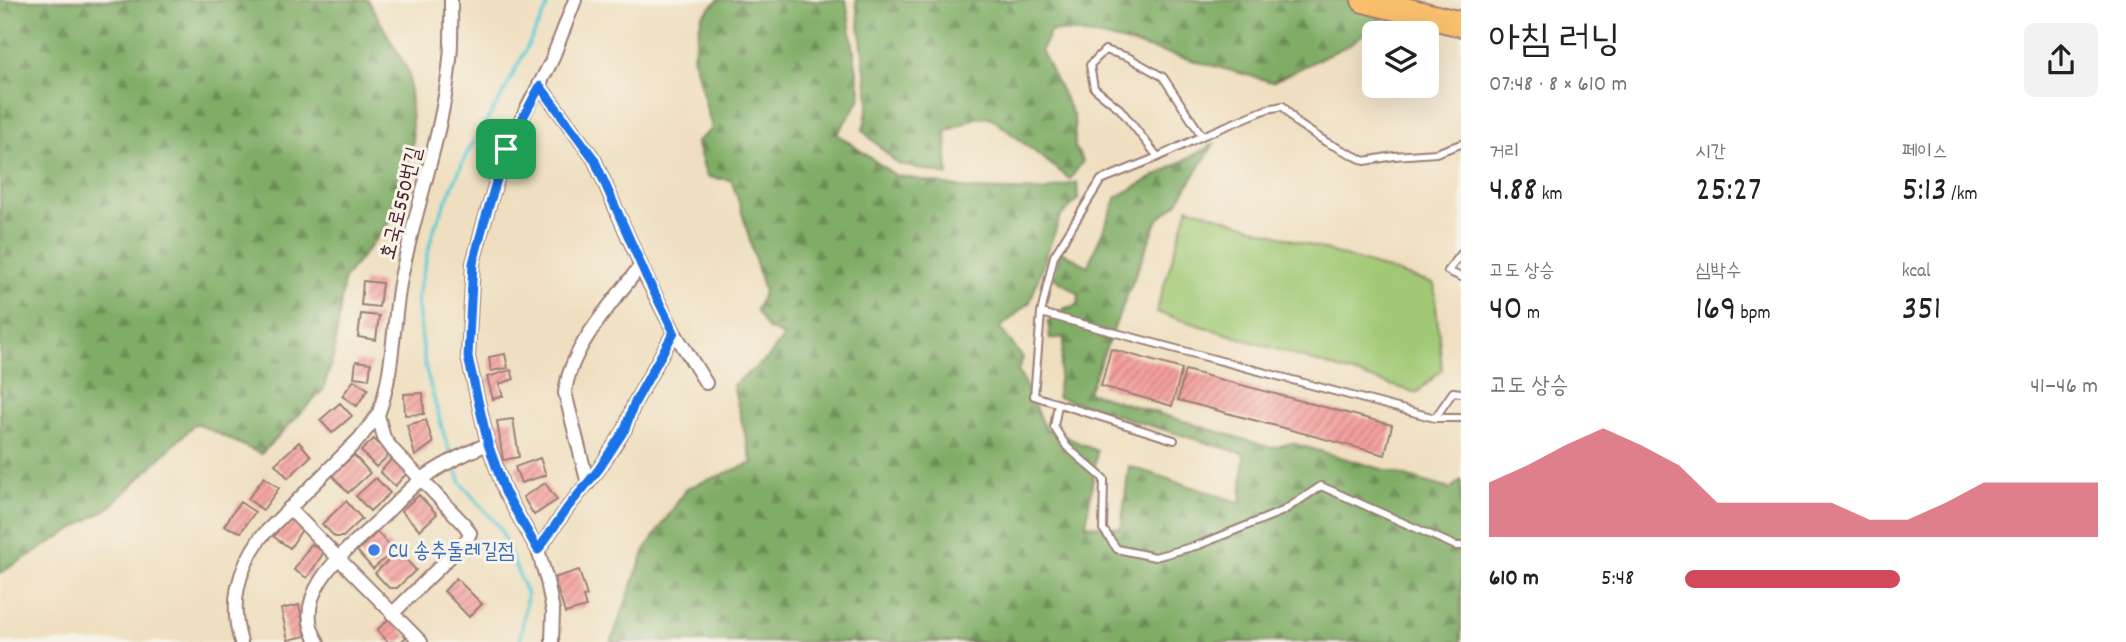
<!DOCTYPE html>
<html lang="ko">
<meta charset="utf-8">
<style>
:root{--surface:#fff;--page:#f2f2f2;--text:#222;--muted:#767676;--accent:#d1495b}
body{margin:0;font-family:Dekko,"Poor Story",sans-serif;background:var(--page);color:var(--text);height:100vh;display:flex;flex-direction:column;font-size:26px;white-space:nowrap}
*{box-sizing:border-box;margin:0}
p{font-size:23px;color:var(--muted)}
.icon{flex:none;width:38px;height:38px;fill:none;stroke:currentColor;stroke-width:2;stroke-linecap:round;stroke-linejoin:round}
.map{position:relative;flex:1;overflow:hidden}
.details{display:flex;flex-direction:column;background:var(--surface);width:665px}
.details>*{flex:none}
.buttons{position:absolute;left:1362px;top:21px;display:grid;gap:14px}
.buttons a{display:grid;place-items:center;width:77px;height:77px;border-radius:10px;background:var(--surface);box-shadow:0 7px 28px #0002;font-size:35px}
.pin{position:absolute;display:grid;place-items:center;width:60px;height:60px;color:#fff;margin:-30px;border-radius:14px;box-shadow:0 4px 10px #0006}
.round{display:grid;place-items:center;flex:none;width:74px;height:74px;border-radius:10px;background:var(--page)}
.head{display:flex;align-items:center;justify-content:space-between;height:119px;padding:0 28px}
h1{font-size:38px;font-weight:600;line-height:52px}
.stats{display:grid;grid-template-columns:repeat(3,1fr);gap:10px;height:119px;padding:7px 28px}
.stats div{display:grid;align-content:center}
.stats b{font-size:35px;font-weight:600}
.stats small{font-size:19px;font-weight:400}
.stats p{font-size:19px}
.chart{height:196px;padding:14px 28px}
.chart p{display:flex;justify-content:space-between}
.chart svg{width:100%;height:126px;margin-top:7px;fill:var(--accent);opacity:.7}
ul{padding:0 28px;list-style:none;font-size:23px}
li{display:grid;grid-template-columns:112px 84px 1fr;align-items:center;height:52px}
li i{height:18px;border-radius:9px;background:var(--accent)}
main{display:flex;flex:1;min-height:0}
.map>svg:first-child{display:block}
.grass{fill:#a1c974;stroke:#767450;stroke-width:2}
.forest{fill:url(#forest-firs);stroke:#656648;stroke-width:2}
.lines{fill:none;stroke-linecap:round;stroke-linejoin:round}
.stream{stroke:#5ecad3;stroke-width:3.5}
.building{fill:url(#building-hatch)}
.service-casing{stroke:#9c7f76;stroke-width:10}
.minor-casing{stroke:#9c7f76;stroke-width:16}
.motorway-casing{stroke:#9c7f76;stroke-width:28}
.service{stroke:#fff;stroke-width:6}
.minor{stroke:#fff;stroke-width:12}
.motorway{stroke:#f9bf6d;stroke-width:24}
.route-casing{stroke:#fff;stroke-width:14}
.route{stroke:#1a73e8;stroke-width:9}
.shop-dot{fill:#3f7fe0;stroke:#f7f3e8;stroke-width:2.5}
.labels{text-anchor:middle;stroke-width:6;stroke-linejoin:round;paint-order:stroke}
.street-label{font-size:21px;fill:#4a1f2b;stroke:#f7f3e8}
.shop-label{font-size:21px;fill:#366cbe;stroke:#f7f3e8;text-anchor:start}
</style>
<main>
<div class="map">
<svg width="1461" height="642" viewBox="0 0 1461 642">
<defs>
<pattern id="forest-firs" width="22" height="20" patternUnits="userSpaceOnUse" patternTransform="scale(1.75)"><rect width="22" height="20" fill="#80ad66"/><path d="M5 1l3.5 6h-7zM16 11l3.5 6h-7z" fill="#6b8c54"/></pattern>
<pattern id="building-hatch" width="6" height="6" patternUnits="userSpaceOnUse" patternTransform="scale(1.75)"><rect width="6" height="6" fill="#f49f9d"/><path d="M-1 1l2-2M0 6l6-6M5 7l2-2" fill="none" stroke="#c88180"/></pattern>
</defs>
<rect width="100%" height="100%" fill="#f7f3e8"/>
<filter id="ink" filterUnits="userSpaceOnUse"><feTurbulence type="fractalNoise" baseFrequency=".0143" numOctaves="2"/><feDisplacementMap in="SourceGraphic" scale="14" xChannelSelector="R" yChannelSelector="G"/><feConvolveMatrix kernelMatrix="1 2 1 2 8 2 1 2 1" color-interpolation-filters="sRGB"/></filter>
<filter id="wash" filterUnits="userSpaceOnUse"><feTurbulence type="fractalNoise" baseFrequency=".00686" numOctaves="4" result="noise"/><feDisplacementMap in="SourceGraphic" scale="28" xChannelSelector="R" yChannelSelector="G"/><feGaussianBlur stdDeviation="1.57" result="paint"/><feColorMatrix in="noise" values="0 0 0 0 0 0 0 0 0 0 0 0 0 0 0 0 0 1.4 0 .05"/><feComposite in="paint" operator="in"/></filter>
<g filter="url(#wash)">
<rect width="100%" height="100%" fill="#efdfc0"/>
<!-- grass -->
<path class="grass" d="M1188 207 1434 284 1442 369 1417 393 1156 312Z"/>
<!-- forest -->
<path class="forest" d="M0 0H368L409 73 413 144 390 221 344 279 334 354 323 390 261 454 196 423 110 507 0 573Z
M718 0H846L861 98 837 134 895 175 968 189 1044 191 1077 182 1078 199 1060 217 1030 302 1000 328 1023 358 1018 370 1044 427 1097 451 1086 525 1121 528 1129 466 1241 503 1244 454 1057 397 1064 337 1050 339 1048 321 1065 308 1078 305 1079 294 1054 278 1060 251 1088 266 1117 197 1214 144 1177 203 1158 219 1088 392 1272 448 1292 443 1450 489 1461 480V642H611L645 550 687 488 752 463 733 385 768 358 784 336 767 328 756 310 764 292 740 205 731 180 707 177 696 142 712 129 693 56 702 16Z
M856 0H1405L1351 44 1272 82 1122 41 1074 32 1051 31 1041 50 1074 117 1075 147 1083 161 1070 179 990 117 975 118 946 132 948 175 898 164 863 131 869 102Z"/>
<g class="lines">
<!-- stream -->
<path class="stream" d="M520 642 527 595 500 528 461 483 444 435 425 366 417 298 433 231 466 155 503 94 547 8V0"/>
</g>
<g id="blocks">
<!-- building -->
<path class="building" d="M363 281 382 283 379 307 361 305Z
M361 314 379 316 376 340 358 337Z
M1111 349 1182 369 1172 406 1101 386Z
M505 354 508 368 491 371 489 357Z
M356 361 371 363 369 379 354 377Z
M511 370 514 379 499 384 503 396 493 399 487 377Z
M1185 370 1392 425 1385 455 1178 400Z
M354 380 368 389 357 406 342 396Z
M423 393 424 414 405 415 404 394Z
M340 403 352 416 332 433 320 420Z
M513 419 519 457 503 460 497 421Z
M426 420 433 443 415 456 407 425Z
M374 439 389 455 376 467 361 451Z
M299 442 311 456 288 478 275 464Z
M354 455 370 473 348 493 332 475Z
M540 458 546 475 521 483 515 467Z
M392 459 407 473 395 486 380 472Z
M264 477 279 488 263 510 248 499Z
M376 478 390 493 370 511 356 496Z
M545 483 557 500 534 515 523 497Z
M419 495 437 514 420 530 401 511Z
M346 501 362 519 343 537H335L322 524Z
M240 502 255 512 241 532 224 526Z
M287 517 303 528 290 548 274 537Z
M377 532 394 550 373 569 357 551Z
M311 544 324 552 307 578 294 570Z
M398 551 416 570 397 588H389L375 573Z
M579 570 587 596 583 597 586 607 565 613 554 578Z
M456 578 482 604 469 617 444 591Z
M299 605 306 636 288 640 281 609Z
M390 618 407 636 401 642H388L377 630Z"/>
</g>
</g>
<g filter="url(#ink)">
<use href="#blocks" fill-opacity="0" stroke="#9c7f76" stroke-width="2"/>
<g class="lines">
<defs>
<path id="service" d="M1461 144 1436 153 1394 156 1365 161 1326 142 1297 123 1283 106 1267 109 1202 136 1163 77 1128 57 1105 50 1090 65 1094 88 1120 109 1158 157 1101 180 1054 256 1041 313 1435 418H1461
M1158 157 1202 136
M1461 254 1448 271 1461 277
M1041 313 1034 396 1174 440
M1058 404 1054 427 1067 447 1104 479 1103 529 1117 549 1155 557 1199 545 1283 511 1321 486 1456 546H1461
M1435 418 1453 392 1461 393"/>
<path id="minor" d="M540 86 594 159 646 277 674 332 706 383
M378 415C395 369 392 325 401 278 416 205 443 134 450 59 452 40 451 19 451 0
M588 484 565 393C570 346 614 302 641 265
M289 508 421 642
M538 550 568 507 599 469 625 429 634 404 674 332
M241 642C229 603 238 570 261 537L359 439 378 415 384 438 393 450 464 524 470 533 467 540 392 614
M318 642C287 594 348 549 379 520 393 507 407 490 422 479 441 465 466 453 488 444
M552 642 553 611 547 581 538 550 505 492 488 444 468 357 473 263 483 226 506 149 551 62 575 0"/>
<path id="motorway" d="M1364 0 1461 24"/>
</defs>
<!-- service casing -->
<use href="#service" class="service-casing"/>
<!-- minor casing -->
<use href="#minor" class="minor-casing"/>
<!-- motorway casing -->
<use href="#motorway" class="motorway-casing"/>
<!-- service -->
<use href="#service" class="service"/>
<!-- minor -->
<use href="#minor" class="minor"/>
<!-- motorway -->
<use href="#motorway" class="motorway"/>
</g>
</g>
<g class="lines" filter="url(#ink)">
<defs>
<path id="route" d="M540 86 594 159 646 276 674 332 634 404 625 429 599 469 568 507 538 550 505 492 488 444 468 357 473 263 483 226 506 149Z"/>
</defs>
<!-- route casing -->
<use href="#route" class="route-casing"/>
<!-- route -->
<use href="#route" class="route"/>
</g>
<!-- markers -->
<circle class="shop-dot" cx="374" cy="550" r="7"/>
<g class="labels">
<!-- street labels -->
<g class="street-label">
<text transform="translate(400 203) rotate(-76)" y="7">호국로550번길</text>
</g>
<!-- shop labels -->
<g class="shop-label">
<text x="388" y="557">CU 송추둘레길점</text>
</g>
</g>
</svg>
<div class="buttons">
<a><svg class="icon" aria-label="layers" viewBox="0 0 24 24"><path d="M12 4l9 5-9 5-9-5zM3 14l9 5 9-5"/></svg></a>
</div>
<div class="pin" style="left:506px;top:149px;background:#1e9e55"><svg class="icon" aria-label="arrive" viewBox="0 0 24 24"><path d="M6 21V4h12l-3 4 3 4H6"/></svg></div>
</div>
<section class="details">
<div class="head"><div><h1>아침 러닝</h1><p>07:48 · 8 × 610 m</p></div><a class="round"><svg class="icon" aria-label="share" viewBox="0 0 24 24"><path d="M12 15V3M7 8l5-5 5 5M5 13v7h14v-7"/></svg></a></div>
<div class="stats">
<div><p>거리</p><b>4.88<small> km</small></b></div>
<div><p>시간</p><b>25:27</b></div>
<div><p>페이스</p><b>5:13<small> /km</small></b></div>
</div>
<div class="stats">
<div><p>고도 상승</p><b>40<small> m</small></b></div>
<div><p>심박수</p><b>169<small> bpm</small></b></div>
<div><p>kcal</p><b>351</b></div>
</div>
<div class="chart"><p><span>고도 상승</span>41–46 m</p>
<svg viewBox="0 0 160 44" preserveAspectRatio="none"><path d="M0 44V25L10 19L20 12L30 6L40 12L50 19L60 32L70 32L80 32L90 32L100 38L110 38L120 32L130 25L140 25L150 25L160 25V44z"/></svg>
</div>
<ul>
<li><b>610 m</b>5:48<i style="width:52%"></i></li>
</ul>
</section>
</main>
